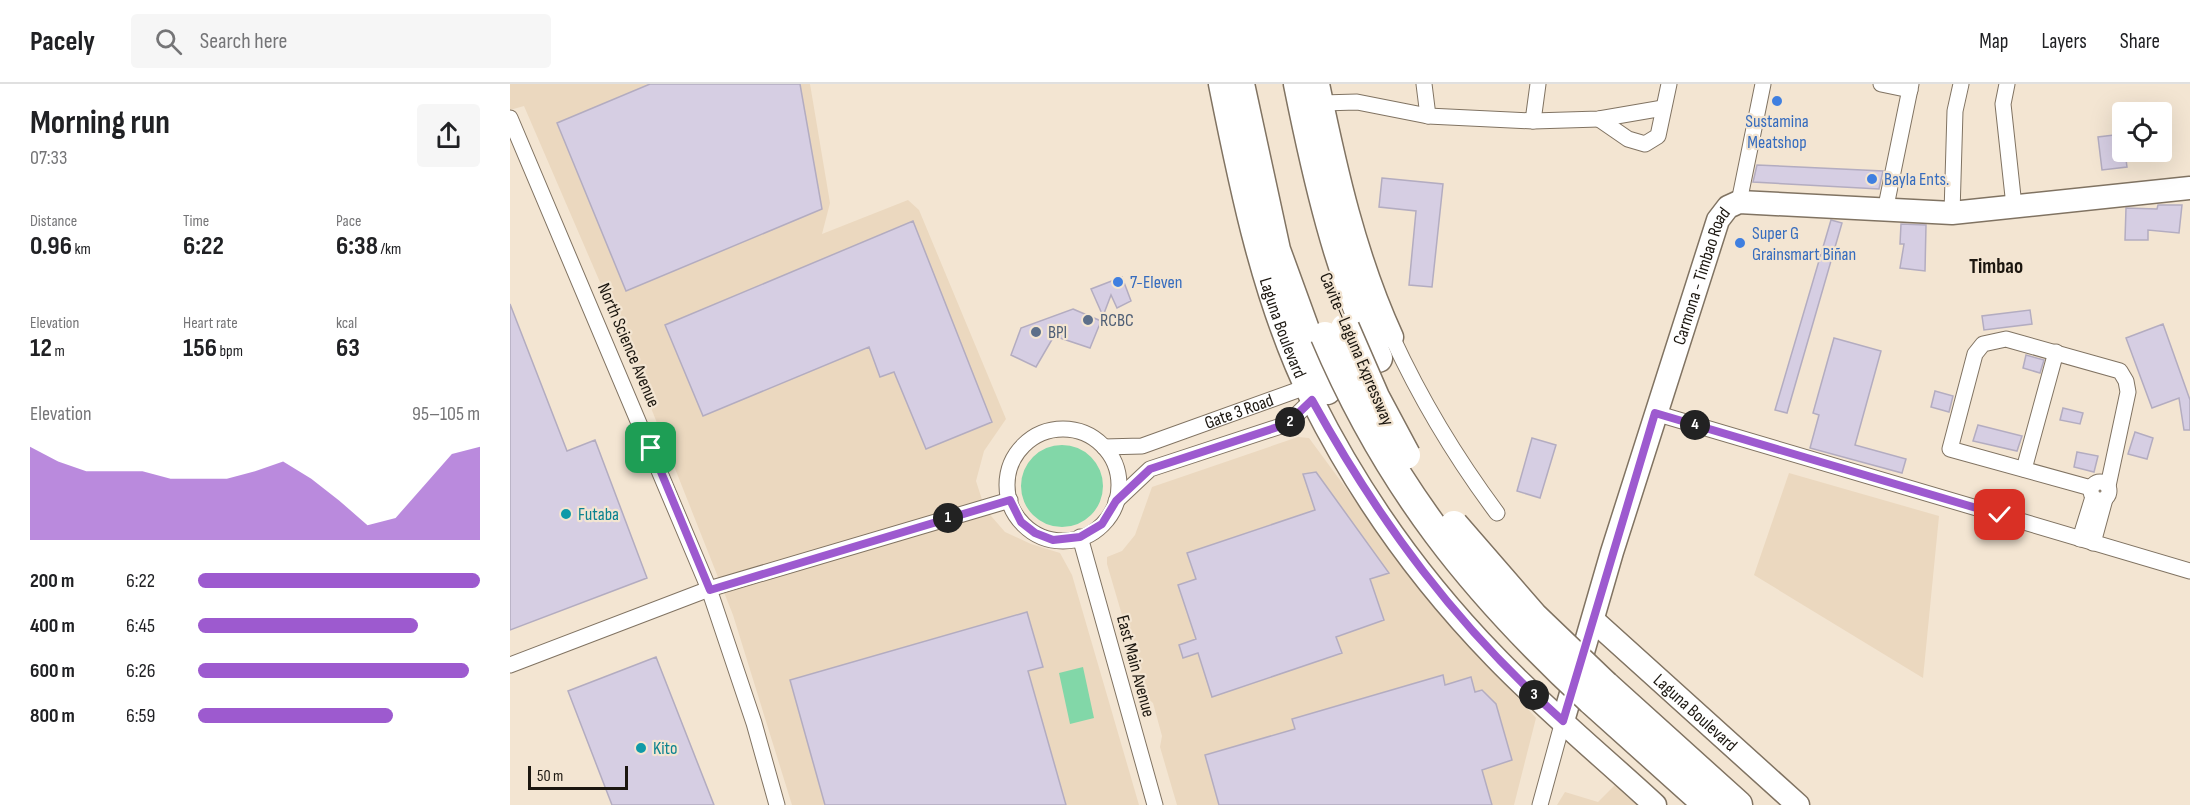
<!DOCTYPE html>
<meta charset="utf-8">
<style>
:root{--surface:#fff;--page:#f6f6f6;--text:#202124;--muted:#757577;--line:#e0e0e0;--accent:#9d5acf}
body{margin:0;font-family:"Sofia Sans Condensed",sans-serif;background:var(--page);color:var(--text);height:100vh;display:flex;flex-direction:column;font-size:22px;white-space:nowrap}
*{box-sizing:border-box;margin:0}
p{font-size:20px;color:var(--muted)}
.icon{flex:none;width:33px;height:33px;fill:none;stroke:currentColor;stroke-width:2;stroke-linecap:round;stroke-linejoin:round}
.map{position:relative;flex:1;overflow:hidden}
.panel{display:flex;flex-direction:column;background:var(--surface);width:510px}
.panel>*{flex:none}
.fabs{position:absolute;left:1602px;top:18px;display:grid;gap:12px}
.fabs a{display:grid;place-items:center;width:60px;height:60px;border-radius:6px;background:var(--surface);box-shadow:0 6px 24px #0002;font-size:30px}
.scale{position:absolute;left:18px;bottom:15px;width:100px;box-sizing:border-box;padding-left:6px;border:3px solid #1b160f;border-top:0;font-size:16px;line-height:21px;white-space:nowrap;color:#1b160f;-webkit-text-stroke:4px #f3e5d2;paint-order:stroke}
.pin{position:absolute;display:grid;place-items:center;width:51px;height:51px;color:#fff;margin:-26px;border-radius:12px;box-shadow:0 3px 9px #0006}
.km{position:absolute;width:30px;height:30px;margin:-15px;border-radius:50%;background:#222;color:#fff;font-size:16px;line-height:30px;text-align:center}
.round{display:grid;place-items:center;flex:none;width:63px;height:63px;border-radius:6px;background:var(--page)}
.headline{display:flex;align-items:center;justify-content:space-between;height:102px;padding:0 30px}
h1{font-size:33px;font-weight:700;line-height:45px}
.stats{display:grid;grid-template-columns:repeat(3,1fr);gap:9px;height:102px;padding:6px 30px}
.stats div{display:grid;align-content:center}
.stats b{font-size:26px;font-weight:700}
.stats small{font-size:16px;font-weight:400}
.stats p{font-size:16px}
.chart{height:168px;padding:12px 30px}
.chart p{display:flex;justify-content:space-between}
.chart svg{width:100%;height:108px;margin-top:6px;fill:var(--accent);opacity:.7}
ul{padding:0 30px;list-style:none;font-size:20px}
li{display:grid;grid-template-columns:96px 72px 1fr;align-items:center;height:45px}
li i{height:15px;border-radius:8px;background:var(--accent)}
header{display:flex;align-items:center;gap:36px;box-sizing:border-box;height:84px;padding:0 30px;background:var(--surface);border-bottom:2px solid var(--line)}
header strong{font-size:28px}
nav{display:flex;gap:33px;margin-inline-start:auto;font-size:21px}
.search{width:420px;height:54px;background:var(--page);display:flex;align-items:center;gap:15px;box-sizing:border-box;padding:0 21px;border-radius:6px;color:var(--muted);font-size:22px}
main{display:flex;flex:1;min-height:0}
.map>svg:first-child{display:block}
.built{fill:#ebd8bf}
.green{fill:#82d7a8}
.building{fill:#d6cee3;stroke:#b3acc0;stroke-width:1.5}
.lines{fill:none;stroke-linecap:round;stroke-linejoin:round}
.minor-casing{stroke:#807362;stroke-width:17}
.secondary-casing{stroke:#807362;stroke-width:25}
.motorway-casing{stroke:#807362;stroke-width:31}
.minor{stroke:#fff;stroke-width:15}
.secondary{stroke:#fff;stroke-width:22}
.motorway{stroke:#fff;stroke-width:28}
.motorway-bridge-casing{stroke:#807362;stroke-width:31;stroke-linecap:butt}
.motorway-bridge{stroke:#fff;stroke-width:28}
.route-casing{stroke:#fff;stroke-width:12}
.route{stroke:#9d5acf;stroke-width:8}
.shop-dot{fill:#3f7fe0;stroke:#f3e5d2;stroke-width:2}
.service-dot{fill:#5c6f8a;stroke:#f3e5d2;stroke-width:2}
.culture-dot{fill:#0f9aa8;stroke:#f3e5d2;stroke-width:2}
.labels{text-anchor:middle;stroke-width:4.5;stroke-linejoin:round;paint-order:stroke}
.shop-label{font-size:18px;fill:#366cbe;stroke:#f3e5d2;text-anchor:start}
.street-label{font-size:18px;fill:#1b160f;stroke:#f3e5d2}
.service-label{font-size:18px;fill:#4e5e75;stroke:#f3e5d2;text-anchor:start}
.culture-label{font-size:18px;fill:#0d838f;stroke:#f3e5d2;text-anchor:start}
.quarter-label{font-size:21px;font-weight:bold;fill:#1b160f;stroke:#f3e5d2}
</style>
<header>
<strong>Pacely</strong>
<div class="search"><svg class="icon" aria-label="search" viewBox="0 0 24 24"><circle cx="10" cy="10" r="6"/><path d="M15 15l6 6"/></svg>Search here</div>
<nav><a>Map</a><a>Layers</a><a>Share</a></nav>
</header>
<main>
<section class="panel">
<div class="headline"><div><h1>Morning run</h1><p>07:33</p></div><a class="round"><svg class="icon" aria-label="share" viewBox="0 0 24 24"><path d="M12 15V3M7 8l5-5 5 5M5 13v7h14v-7"/></svg></a></div>
<div class="stats">
<div><p>Distance</p><b>0.96<small> km</small></b></div>
<div><p>Time</p><b>6:22</b></div>
<div><p>Pace</p><b>6:38<small> /km</small></b></div>
</div>
<div class="stats">
<div><p>Elevation</p><b>12<small> m</small></b></div>
<div><p>Heart rate</p><b>156<small> bpm</small></b></div>
<div><p>kcal</p><b>63</b></div>
</div>
<div class="chart"><p><span>Elevation</span>95–105 m</p>
<svg viewBox="0 0 160 44" preserveAspectRatio="none"><path d="M0 44V6L10 12L20 16L30 16L40 16L50 19L60 19L70 19L80 16L90 12L100 19L110 28L120 38L130 35L140 22L150 9L160 6V44z"/></svg>
</div>
<ul>
<li><b>200 m</b>6:22<i style="width:100%"></i></li>
<li><b>400 m</b>6:45<i style="width:78%"></i></li>
<li><b>600 m</b>6:26<i style="width:96%"></i></li>
<li><b>800 m</b>6:59<i style="width:69%"></i></li>
</ul>
</section>
<div class="map">
<svg width="1680" height="721" viewBox="0 0 1680 721">
<rect width="100%" height="100%" fill="#f3e5d2"/>
<!-- built -->
<path class="built" d="M0 0H300L320 119 312 150 398 116 409 126 496 335 474 367 466 397 475 425 495 448 521 460 550 469 562 491 629 721H282L223 531 105 233 14 22 0 26Z
M788 353 799 354 914 510 1026 634 1004 721H667L650 663 652 652 643 619 636 613 597 480V473L612 467 625 451 642 403Z
M1279 389 1429 432 1413 594 1244 491Z
M1107 699 1131 721H1047L1055 708 1088 718Z"/>
<!-- green -->
<path class="green" d="M511 402a41 41 0 1 1 82 0a41 41 0 1 1-82 0Z
M573 583 584 634 560 640 549 589Z"/>
<!-- building -->
<path class="building" d="M140 0H290L312 125 116 207 47 39Z
M1612 50V68H1615L1617 83 1592 86 1588 53Z
M1247 81 1373 87 1369 105 1243 98Z
M872 94 933 100 922 203 899 201 906 127 869 123Z
M1648 121H1672L1669 149 1638 146V156H1615L1616 124 1647 125Z
M1321 136 1332 139 1277 329 1265 326Z
M403 137 482 338 416 365 384 288 370 293 359 263 193 332 155 241Z
M1391 140 1416 141 1415 187 1390 184 1394 160H1390Z
M612 193 621 217 607 224 601 211 593 232 581 205Z
M0 220 57 367 85 356 137 494 0 546Z
M563 225 591 237 580 264 544 252 526 283 501 271 511 244Z
M1520 226 1522 240 1474 246 1472 232Z
M1653 240 1680 316V346H1674L1669 314 1642 324 1616 254Z
M1324 254 1371 267 1345 361 1396 375 1392 389 1300 364 1309 331 1303 329Z
M1516 271 1534 276 1530 289 1513 284Z
M1425 307 1443 312 1439 328 1421 323Z
M1553 324 1573 329 1570 340 1550 336Z
M1468 341 1512 352 1507 367 1463 357Z
M1625 348 1643 354 1637 375 1618 370Z
M1022 354 1046 361 1030 414 1007 407Z
M1567 368 1588 372 1584 388 1564 383Z
M806 388 879 489 860 495 874 536 826 553 832 569 702 613 688 569 673 574 669 561 686 555 668 501 686 495 677 469 805 426 793 390Z
M517 528 533 583 518 587 556 721H315L280 596Z
M146 573 204 721H102L58 607Z
M933 591 935 601 961 593 965 608 972 606 986 620 1002 676 972 686 982 721H709L695 671 785 645 782 635Z"/>
<g class="lines">
<defs>
<g id="minor">
<path d="M914 0 918 32"/>
<path d="M1371 0 1400 6"/>
<path d="M1497 0 1493 20 1504 122"/>
<path d="M812 19 847 18 918 32 1023 37 1089 35 1153 24"/>
<path d="M0 34 199 505 244 639 267 721"/>
<path d="M1089 35 1118 55 1135 60 1148 52 1159 0"/>
<path d="M1023 37 1028 0"/>
<path d="M1229 118 1253 0"/>
<path d="M1375 127 1401 0"/>
<path d="M1442 129 1445 27 1451 0"/>
<path d="M882 253C911 316 946 374 987 429"/>
<path d="M1145 329 1680 487"/>
<circle cx="553" cy="401" r="56"/>
<path id="s1" d="M594 363 632 362 796 303"/>
<path d="M1514 385 1546 268"/>
<circle cx="1590" cy="407" r="9"/>
<path d="M1581 404 1440 365 1465 270 1473 260 1496 255 1610 287 1616 297 1618 308 1598 402"/>
<path d="M606 417 640 385 777 340 802 316"/>
<path d="M570 453 645 721"/>
<path d="M1570 455 1583 413"/>
<path d="M1583 459 1595 415"/>
<path d="M0 581 199 505 500 416"/>
<path d="M1030 721 1053 637"/>
</g>
<g id="secondary">
<path id="s2" d="M710 0C731 105 754 219 802 316 849 410 912 498 985 573 1035 625 1092 672 1145 721"/>
<path d="M808 0C826 87 845 172 882 253"/>
<path id="s3" d="M1083 536 1288 721"/>
<path id="s4" d="M1053 637 1102 468 1208 136 1218 123 1229 118 1442 129 1680 104"/>
</g>
<path id="motorway" d="M730 0 766 166 817 306
M788 0C807 94 828 186 868 274
M1095 601 1228 721
M1081 616 1198 721"/>
</defs>
<!-- minor casing -->
<use href="#minor" class="minor-casing"/>
<!-- secondary casing -->
<use href="#secondary" class="secondary-casing"/>
<!-- motorway casing -->
<use href="#motorway" class="motorway-casing"/>
<!-- minor -->
<use href="#minor" class="minor"/>
<!-- secondary -->
<use href="#secondary" class="secondary"/>
<!-- motorway -->
<use href="#motorway" class="motorway"/>
<defs>
<path id="motorway-bridge" d="M835 244 865 313 896 371
M815 252C878 401 963 507 1081 616
M944 441 1023 532 1095 601"/>
</defs>
<!-- motorway-bridge casing -->
<use href="#motorway-bridge" class="motorway-bridge-casing"/>
<!-- motorway-bridge -->
<use href="#motorway-bridge" class="motorway-bridge"/>
</g>
<g class="lines">
<defs>
<path id="route" d="M141 364 200 506 500 416 511 438 525 449 543 456 570 453 592 440 606 417 640 385 777 340 802 316C870 439 947 543 1053 637L1145 329 1490 431"/>
</defs>
<!-- route casing -->
<use href="#route" class="route-casing"/>
<!-- route -->
<use href="#route" class="route"/>
</g>
<!-- markers -->
<g class="shop-dot">
<circle cx="1267" cy="17" r="6"/>
<circle cx="1362" cy="95" r="6"/>
<circle cx="1230" cy="159" r="6"/>
<circle cx="608" cy="198" r="6"/>
</g>
<g class="service-dot">
<circle cx="578" cy="236" r="6"/>
<circle cx="526" cy="248" r="6"/>
</g>
<g class="culture-dot">
<circle cx="56" cy="430" r="6"/>
<circle cx="131" cy="664" r="6"/>
</g>
<g class="labels">
<!-- shop labels -->
<g class="shop-label">
<text x="1267" y="43" text-anchor="middle">Sustamina<tspan x="1267" dy="21">Meatshop</tspan></text>
<text x="1374" y="101">Bayla Ents.</text>
<text x="1242" y="155">Super G<tspan x="1242" dy="21">Grainsmart Biñan</tspan></text>
<text x="620" y="204">7-Eleven</text>
</g>
<!-- street labels -->
<g class="street-label">
<text dy="6" stroke="none"><textPath href="#s4" startOffset="466">Carmona - Timbao Road</textPath></text>
<text dy="6" stroke="none"><textPath href="#s2" startOffset="252">Laguna Boulevard</textPath></text>
<text transform="translate(119 261) rotate(67)" y="6">North Science Avenue</text>
<text transform="translate(847 265) rotate(67)" y="6">Cavite–Laguna Expressway</text>
<text dy="6" stroke="none"><textPath href="#s1" startOffset="141">Gate 3 Road</textPath></text>
<text transform="translate(626 582) rotate(75)" y="6">East Main Avenue</text>
<text dy="6" stroke="none"><textPath href="#s3" startOffset="138">Laguna Boulevard</textPath></text>
</g>
<!-- service labels -->
<g class="service-label">
<text x="590" y="242">RCBC</text>
<text x="538" y="254">BPI</text>
</g>
<!-- culture labels -->
<g class="culture-label">
<text x="68" y="436">Futaba</text>
<text x="143" y="670">Kito</text>
</g>
<!-- quarter labels -->
<g class="quarter-label">
<text x="1486" y="189">Timbao</text>
</g>
</g>
</svg>
<div class="fabs">
<a><svg class="icon" aria-label="locate" viewBox="0 0 24 24"><circle cx="12" cy="12" r="6"/><path d="M12 2v4M12 18v4M2 12h4M18 12h4"/></svg></a>
</div>
<div class="scale">50 m</div>
<div class="pin" style="left:141px;top:364px;background:#1e9e55"><svg class="icon" aria-label="arrive" viewBox="0 0 24 24"><path d="M6 21V4h12l-3 4 3 4H6"/></svg></div>
<div class="pin" style="left:1490px;top:431px;background:#d93025"><svg class="icon" aria-label="check" viewBox="0 0 24 24"><path d="M5 12l5 5 9-10"/></svg></div>
<b class="km" style="left:438px;top:434px">1</b>
<b class="km" style="left:780px;top:338px">2</b>
<b class="km" style="left:1024px;top:611px">3</b>
<b class="km" style="left:1185px;top:341px">4</b>
</div>
</main>
